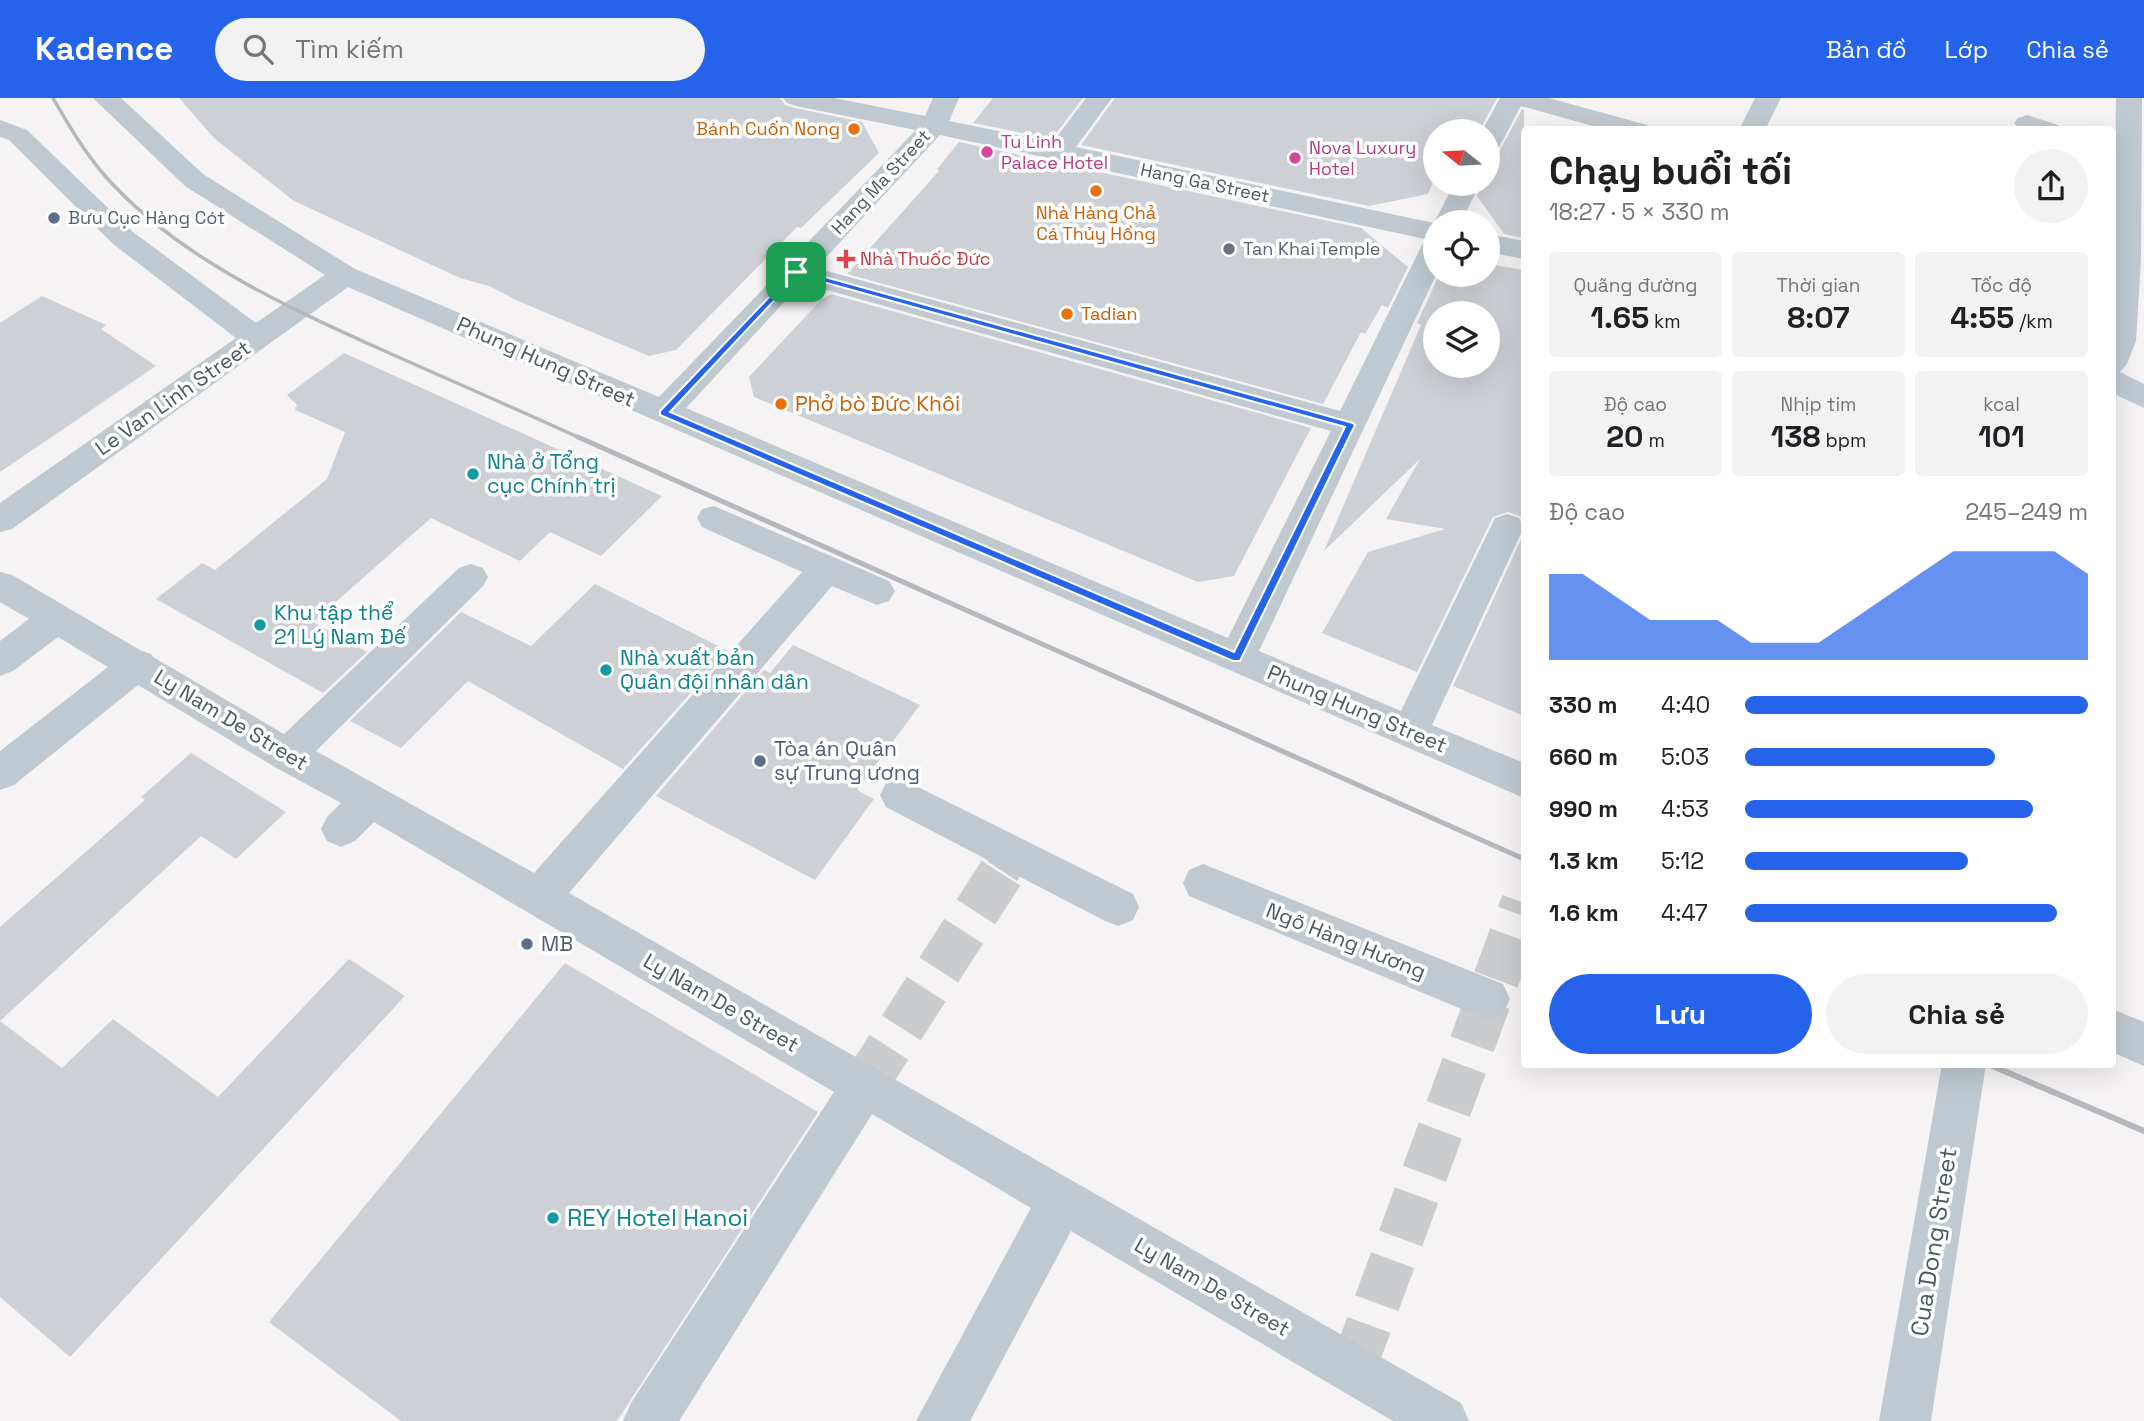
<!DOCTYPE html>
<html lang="vi">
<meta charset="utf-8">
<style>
:root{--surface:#fff;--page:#f2f2f2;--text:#202124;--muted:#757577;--accent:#2563eb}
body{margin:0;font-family:"Space Grotesk",sans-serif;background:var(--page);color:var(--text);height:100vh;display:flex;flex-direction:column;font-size:26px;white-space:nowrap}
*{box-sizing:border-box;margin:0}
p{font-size:23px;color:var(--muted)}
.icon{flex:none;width:38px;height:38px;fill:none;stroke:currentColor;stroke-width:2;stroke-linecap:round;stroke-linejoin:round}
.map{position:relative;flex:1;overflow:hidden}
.panel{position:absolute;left:1521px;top:28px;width:595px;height:942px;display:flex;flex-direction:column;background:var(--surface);border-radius:7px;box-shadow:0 7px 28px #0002}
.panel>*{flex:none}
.needle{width:46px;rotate:288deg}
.tools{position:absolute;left:1423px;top:21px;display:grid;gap:14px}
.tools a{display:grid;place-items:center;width:77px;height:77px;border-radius:50%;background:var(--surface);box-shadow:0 7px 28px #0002;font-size:35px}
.pin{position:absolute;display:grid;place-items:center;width:60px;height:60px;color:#fff;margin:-30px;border-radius:14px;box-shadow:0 4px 10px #0006}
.round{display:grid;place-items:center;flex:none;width:74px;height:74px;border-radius:37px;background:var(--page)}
.summary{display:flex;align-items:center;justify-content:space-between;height:119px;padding:0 28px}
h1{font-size:38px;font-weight:700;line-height:52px}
.stats{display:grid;grid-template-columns:repeat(3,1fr);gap:10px;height:119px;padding:7px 28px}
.stats div{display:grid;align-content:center;border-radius:7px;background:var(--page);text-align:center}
.stats b{font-size:30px;font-weight:700}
.stats small{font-size:19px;font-weight:400}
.stats p{font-size:19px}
.chart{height:196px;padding:14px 28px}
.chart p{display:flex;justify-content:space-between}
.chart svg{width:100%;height:126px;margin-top:7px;fill:var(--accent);opacity:.7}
.button{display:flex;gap:14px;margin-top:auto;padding:14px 28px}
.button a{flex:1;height:80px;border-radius:42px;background:var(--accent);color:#fff;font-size:28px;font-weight:700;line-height:80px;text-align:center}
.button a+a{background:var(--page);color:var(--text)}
ul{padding:0 28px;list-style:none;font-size:23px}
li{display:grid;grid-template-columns:112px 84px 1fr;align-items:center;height:52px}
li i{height:18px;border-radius:9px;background:var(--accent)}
header{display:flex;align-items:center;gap:42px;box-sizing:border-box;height:98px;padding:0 35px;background:var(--accent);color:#fff}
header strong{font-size:33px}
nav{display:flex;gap:38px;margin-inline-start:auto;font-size:24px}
.search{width:490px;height:63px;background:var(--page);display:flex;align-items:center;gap:18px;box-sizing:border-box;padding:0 24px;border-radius:38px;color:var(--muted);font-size:26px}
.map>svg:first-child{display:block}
.building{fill:#cdd1d5;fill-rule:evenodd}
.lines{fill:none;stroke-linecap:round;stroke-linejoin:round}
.minor-tunnel-far1{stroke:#caccce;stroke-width:36;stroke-dasharray:36 18;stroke-linecap:butt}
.minor-tunnel{stroke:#caccce;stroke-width:46;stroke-dasharray:46 23;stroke-linecap:butt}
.minor{fill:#bfc9cf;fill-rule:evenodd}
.rail-far2{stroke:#b5b9bd;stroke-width:3.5}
.rail-far1{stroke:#b5b9bd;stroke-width:5}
.rail{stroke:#b5b9bd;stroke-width:6}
.route{fill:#2563eb;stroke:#fff;stroke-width:2;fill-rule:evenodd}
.food-dot{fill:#e8710a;stroke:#fff;stroke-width:2.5}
.hotel-dot{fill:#d1479c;stroke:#fff;stroke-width:2.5}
.service-dot{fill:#5c6f8a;stroke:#fff;stroke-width:2.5}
.worship-dot{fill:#6b7280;stroke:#fff;stroke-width:2.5}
.health-dot{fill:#e0444e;stroke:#fff;stroke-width:2.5}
.culture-dot{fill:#0f9aa8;stroke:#fff;stroke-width:2.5}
.labels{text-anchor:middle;stroke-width:7;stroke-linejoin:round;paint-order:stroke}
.far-food-label{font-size:18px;fill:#c56008;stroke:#fff;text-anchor:end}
.far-hotel-label{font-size:18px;fill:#b23c85;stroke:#fff;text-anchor:start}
.far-street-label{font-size:18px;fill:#4b5960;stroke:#fff}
.far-service-label{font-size:18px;fill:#4e5e75;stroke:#fff;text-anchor:start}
.far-worship-label{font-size:18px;fill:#5b616d;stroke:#fff;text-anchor:start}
.far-health-label{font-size:18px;fill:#be3a42;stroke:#fff;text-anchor:start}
.street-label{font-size:21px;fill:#4b5960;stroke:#fff}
.food-label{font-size:21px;fill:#c56008;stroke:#fff;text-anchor:start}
.culture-label{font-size:21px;fill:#0d838f;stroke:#fff;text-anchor:start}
.service-label{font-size:21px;fill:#4e5e75;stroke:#fff;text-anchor:start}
.near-culture-label{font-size:24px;fill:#0d838f;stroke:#fff;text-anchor:start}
.near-street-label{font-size:24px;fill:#4b5960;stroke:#fff}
</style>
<header>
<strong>Kadence</strong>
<div class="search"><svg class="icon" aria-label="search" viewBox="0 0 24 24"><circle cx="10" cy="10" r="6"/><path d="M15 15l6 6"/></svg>Tìm kiếm</div>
<nav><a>Bản đồ</a><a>Lớp</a><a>Chia sẻ</a></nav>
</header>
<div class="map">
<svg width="2144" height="1323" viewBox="0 0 2144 1323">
<rect width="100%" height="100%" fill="#f5f3f3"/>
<!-- building -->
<path class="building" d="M179 0H780L785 7 795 10 862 24 879 55 801 130 797 129 676 252 649 258 518 203 489 188 460 180 294 103 215 41Z
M993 0H1083L1052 41 973 25Z
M1115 0H1497L1479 33H1435V79L1428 96 1369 108 1081 47Z
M1522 11 1524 12V140L1504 136 1477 98 1483 86H1488V57L1499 54Z
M959 44 1361 130 1408 169 1388 210 1382 207 1365 236 1361 234 1323 306 847 176 939 73 937 71Z
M1488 166 1524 172V424L1520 418 1508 414 1493 419 1417 574 1322 535 1368 454 1445 431 1386 421 1420 361 1324 453 1421 227 1417 225 1439 177H1488ZM1435 215H1488V268H1435Z
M831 196 1311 330 1234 478 1198 484 754 299 749 279 821 202Z
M42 198 106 227 101 231 156 268 0 374V225Z
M344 255 662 398 601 458 550 434 520 463 431 420 313 524 367 554 323 595 156 501 202 465 215 472 327 381 345 334 295 312 297 307 287 297Z
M1524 435V618L1453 588Z
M595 486 728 553 623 671 468 583 401 650 350 623 461 514 531 548Z
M793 547 920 607 857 692 874 701 815 782 656 698 764 572 770 575Z
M191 655 286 714 236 761 201 738 0 923 62 970 113 921 218 999 349 861 405 898 70 1259 0 1199V829L145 702 141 699Z
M565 865 818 1014 617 1323H401L269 1224Z"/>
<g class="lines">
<!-- minor-tunnel-far1 -->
<path class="minor-tunnel-far1" d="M1002 773 1014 755"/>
<!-- minor-tunnel -->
<path class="minor-tunnel" d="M864 988 1003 772
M1353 1270 1524 805"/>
<!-- minor -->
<path class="minor" d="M93 0H121L203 76 355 171 659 299 916 32 796 8 787 5 783 0H834L925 18 933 0H959L949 23 1053 44 1086 0H1112L1076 49 1434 125 1454 86H1480L1461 124H1435L1436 177 1259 553 1401 613 1495 420 1507 416 1519 420 1524 429 1432 627 1524 665V700L348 189 12 431 0 434V405L236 240 113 146 9 42 0 39V22L27 32 133 134 256 225 325 177 185 88ZM940 37 1430 142 1425 143 1421 149 1340 313 816 170ZM802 185 1331 333 1228 540 686 310Z
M1500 0H1549L1647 27 1651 32H1607L1521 8 1497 53 1488 55V33H1482Z
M1755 0H1781L1765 32H1739Z
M2116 0H2142L2141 162 2136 243 2127 266 2120 274 2144 286V310L2112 295Z
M2027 17 2058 27 2062 32 2018 30 2014 25 2018 20Z
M1488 136 1524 143V161L1488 154Z
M714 408 889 483 895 493 889 503 877 507 832 488 569 795 1461 1305 1469 1323H1393L1071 1133 970 1323H916L1031 1110 872 1016 679 1323H623L631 1305 834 994 374 724 355 743 341 749 327 743 321 731 327 719 341 705 273 668 138 587 14 687 0 692V653L108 569 58 539 13 573 0 578V543L29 521 0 504V474L12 477 140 552 151 556 153 559 284 636 459 470 471 466 483 470 488 479 483 488 316 653 534 775 802 474 702 429 697 420 702 411Z
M900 680 1133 796 1139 809 1133 822 1118 828 1103 822 886 709 880 697 886 685Z
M1203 766 1503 886 1510 901 1503 916 1488 922 1189 798 1183 785 1189 772Z
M2112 911 2144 924V968L2112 954Z
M1942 966H1986L1931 1323H1879Z"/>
<!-- rail-far2 -->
<path class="rail-far2" d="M53 0C69 28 85 55 106 79 182 164 296 213 398 259 459 286 521 313 582 341"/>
<!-- rail-far1 -->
<path class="rail-far1" d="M578 339 1524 761"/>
<!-- rail -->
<path class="rail" d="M1988 966 2144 1033"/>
</g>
<!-- route -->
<path class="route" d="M796 171 1353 325 1355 327 1240 563H1233L660 317V313ZM798 177 1345 329 1234 554 670 314Z"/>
<!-- markers -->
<g class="food-dot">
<circle cx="854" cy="31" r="7"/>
<circle cx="1096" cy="93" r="7"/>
<circle cx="1067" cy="216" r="7"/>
<circle cx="781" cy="306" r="7"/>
</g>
<g class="hotel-dot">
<circle cx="987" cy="54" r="7"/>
<circle cx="1295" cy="60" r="7"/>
</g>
<g class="service-dot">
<circle cx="54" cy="120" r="7"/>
<circle cx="760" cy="663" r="7"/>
<circle cx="527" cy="846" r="7"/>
</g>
<circle class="worship-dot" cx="1229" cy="151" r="7"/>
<path class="health-dot" d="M842.5 150.5h7v7h7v7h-7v7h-7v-7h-7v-7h7z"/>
<g class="culture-dot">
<circle cx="473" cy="376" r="7"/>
<circle cx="260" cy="527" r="7"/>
<circle cx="606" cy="572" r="7"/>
<circle cx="553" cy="1120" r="7"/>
</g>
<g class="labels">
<!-- far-food labels -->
<g class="far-food-label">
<text x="840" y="37">Bánh Cuốn Nong</text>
<text x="1096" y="121" text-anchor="middle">Nhà Hàng Chả<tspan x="1096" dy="21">Cá Thủy Hồng</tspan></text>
<text x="1081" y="222" text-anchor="start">Tadian</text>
</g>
<!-- far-hotel labels -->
<g class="far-hotel-label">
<text x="1001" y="50">Tu Linh<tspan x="1001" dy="21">Palace Hotel</tspan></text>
<text x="1309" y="56">Nova Luxury<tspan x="1309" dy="21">Hotel</tspan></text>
</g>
<!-- far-street labels -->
<g class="far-street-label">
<text transform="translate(881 84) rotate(-47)" y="6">Hang Ma Street</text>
<text transform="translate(1205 85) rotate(12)" y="6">Hang Ga Street</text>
</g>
<!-- far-service labels -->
<g class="far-service-label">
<text x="68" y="126">Bưu Cục Hàng Cót</text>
</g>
<!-- far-worship labels -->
<g class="far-worship-label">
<text x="1243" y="157">Tan Khai Temple</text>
</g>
<!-- far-health labels -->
<g class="far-health-label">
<text x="860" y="167">Nhà Thuốc Đức</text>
</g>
<!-- street labels -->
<g class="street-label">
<text transform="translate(546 264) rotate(24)" y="7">Phung Hung Street</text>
<text transform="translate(173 300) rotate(-35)" y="7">Le Van Linh Street</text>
<text transform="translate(1357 611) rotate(23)" y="7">Phung Hung Street</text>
<text transform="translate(231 622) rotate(31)" y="7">Ly Nam De Street</text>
<text transform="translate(1346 843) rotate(22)" y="7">Ngõ Hàng Hương</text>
<text transform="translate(721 905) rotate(30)" y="7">Ly Nam De Street</text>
<text transform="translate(1212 1189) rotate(30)" y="7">Ly Nam De Street</text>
</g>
<!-- food labels -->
<g class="food-label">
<text x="795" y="313">Phở bò Đức Khôi</text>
</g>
<!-- culture labels -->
<g class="culture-label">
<text x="487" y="371">Nhà ở Tổng<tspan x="487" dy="24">cục Chính trị</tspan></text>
<text x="274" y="522">Khu tập thể<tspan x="274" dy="24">21 Lý Nam Đế</tspan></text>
<text x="620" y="567">Nhà xuất bản<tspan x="620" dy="24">Quân đội nhân dân</tspan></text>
</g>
<!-- service labels -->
<g class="service-label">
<text x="774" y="658">Tòa án Quân<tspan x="774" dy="24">sự Trung ương</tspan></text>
<text x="541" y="853">MB</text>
</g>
<!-- near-culture labels -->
<g class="near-culture-label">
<text x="567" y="1128">REY Hotel Hanoi</text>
</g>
<!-- near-street labels -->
<g class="near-street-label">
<text transform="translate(1934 1144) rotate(-81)" y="8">Cua Dong Street</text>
</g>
</g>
</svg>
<div class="tools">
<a><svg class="needle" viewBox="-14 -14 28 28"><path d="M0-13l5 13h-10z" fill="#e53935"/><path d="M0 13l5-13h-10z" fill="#757577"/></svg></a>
<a><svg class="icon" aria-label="locate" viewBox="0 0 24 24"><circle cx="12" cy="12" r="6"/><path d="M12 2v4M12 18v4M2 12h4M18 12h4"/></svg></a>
<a><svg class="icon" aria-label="layers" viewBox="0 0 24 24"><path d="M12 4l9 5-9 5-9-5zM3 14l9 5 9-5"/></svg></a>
</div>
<div class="pin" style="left:796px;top:174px;background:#1e9e55"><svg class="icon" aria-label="arrive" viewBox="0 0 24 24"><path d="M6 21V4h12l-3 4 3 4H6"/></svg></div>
<section class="panel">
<div class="summary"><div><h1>Chạy buổi tối</h1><p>18:27 · 5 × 330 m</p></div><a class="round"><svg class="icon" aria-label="share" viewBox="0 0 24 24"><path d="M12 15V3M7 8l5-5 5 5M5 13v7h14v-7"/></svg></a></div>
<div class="stats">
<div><p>Quãng đường</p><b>1.65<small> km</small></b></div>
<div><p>Thời gian</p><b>8:07</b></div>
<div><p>Tốc độ</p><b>4:55<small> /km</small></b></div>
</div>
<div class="stats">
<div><p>Độ cao</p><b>20<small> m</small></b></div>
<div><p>Nhịp tim</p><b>138<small> bpm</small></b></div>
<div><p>kcal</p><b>101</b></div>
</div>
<div class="chart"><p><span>Độ cao</span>245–249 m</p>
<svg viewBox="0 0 160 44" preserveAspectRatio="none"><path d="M0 44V14L10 14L20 22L30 30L40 30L50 30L60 38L70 38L80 38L90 30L100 22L110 14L120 6L130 6L140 6L150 6L160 14V44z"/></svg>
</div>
<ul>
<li><b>330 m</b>4:40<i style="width:100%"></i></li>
<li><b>660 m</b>5:03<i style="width:73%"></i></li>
<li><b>990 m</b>4:53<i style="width:84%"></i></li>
<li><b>1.3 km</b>5:12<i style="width:65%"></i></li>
<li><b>1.6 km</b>4:47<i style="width:91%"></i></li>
</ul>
<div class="button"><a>Lưu</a><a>Chia sẻ</a></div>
</section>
</div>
